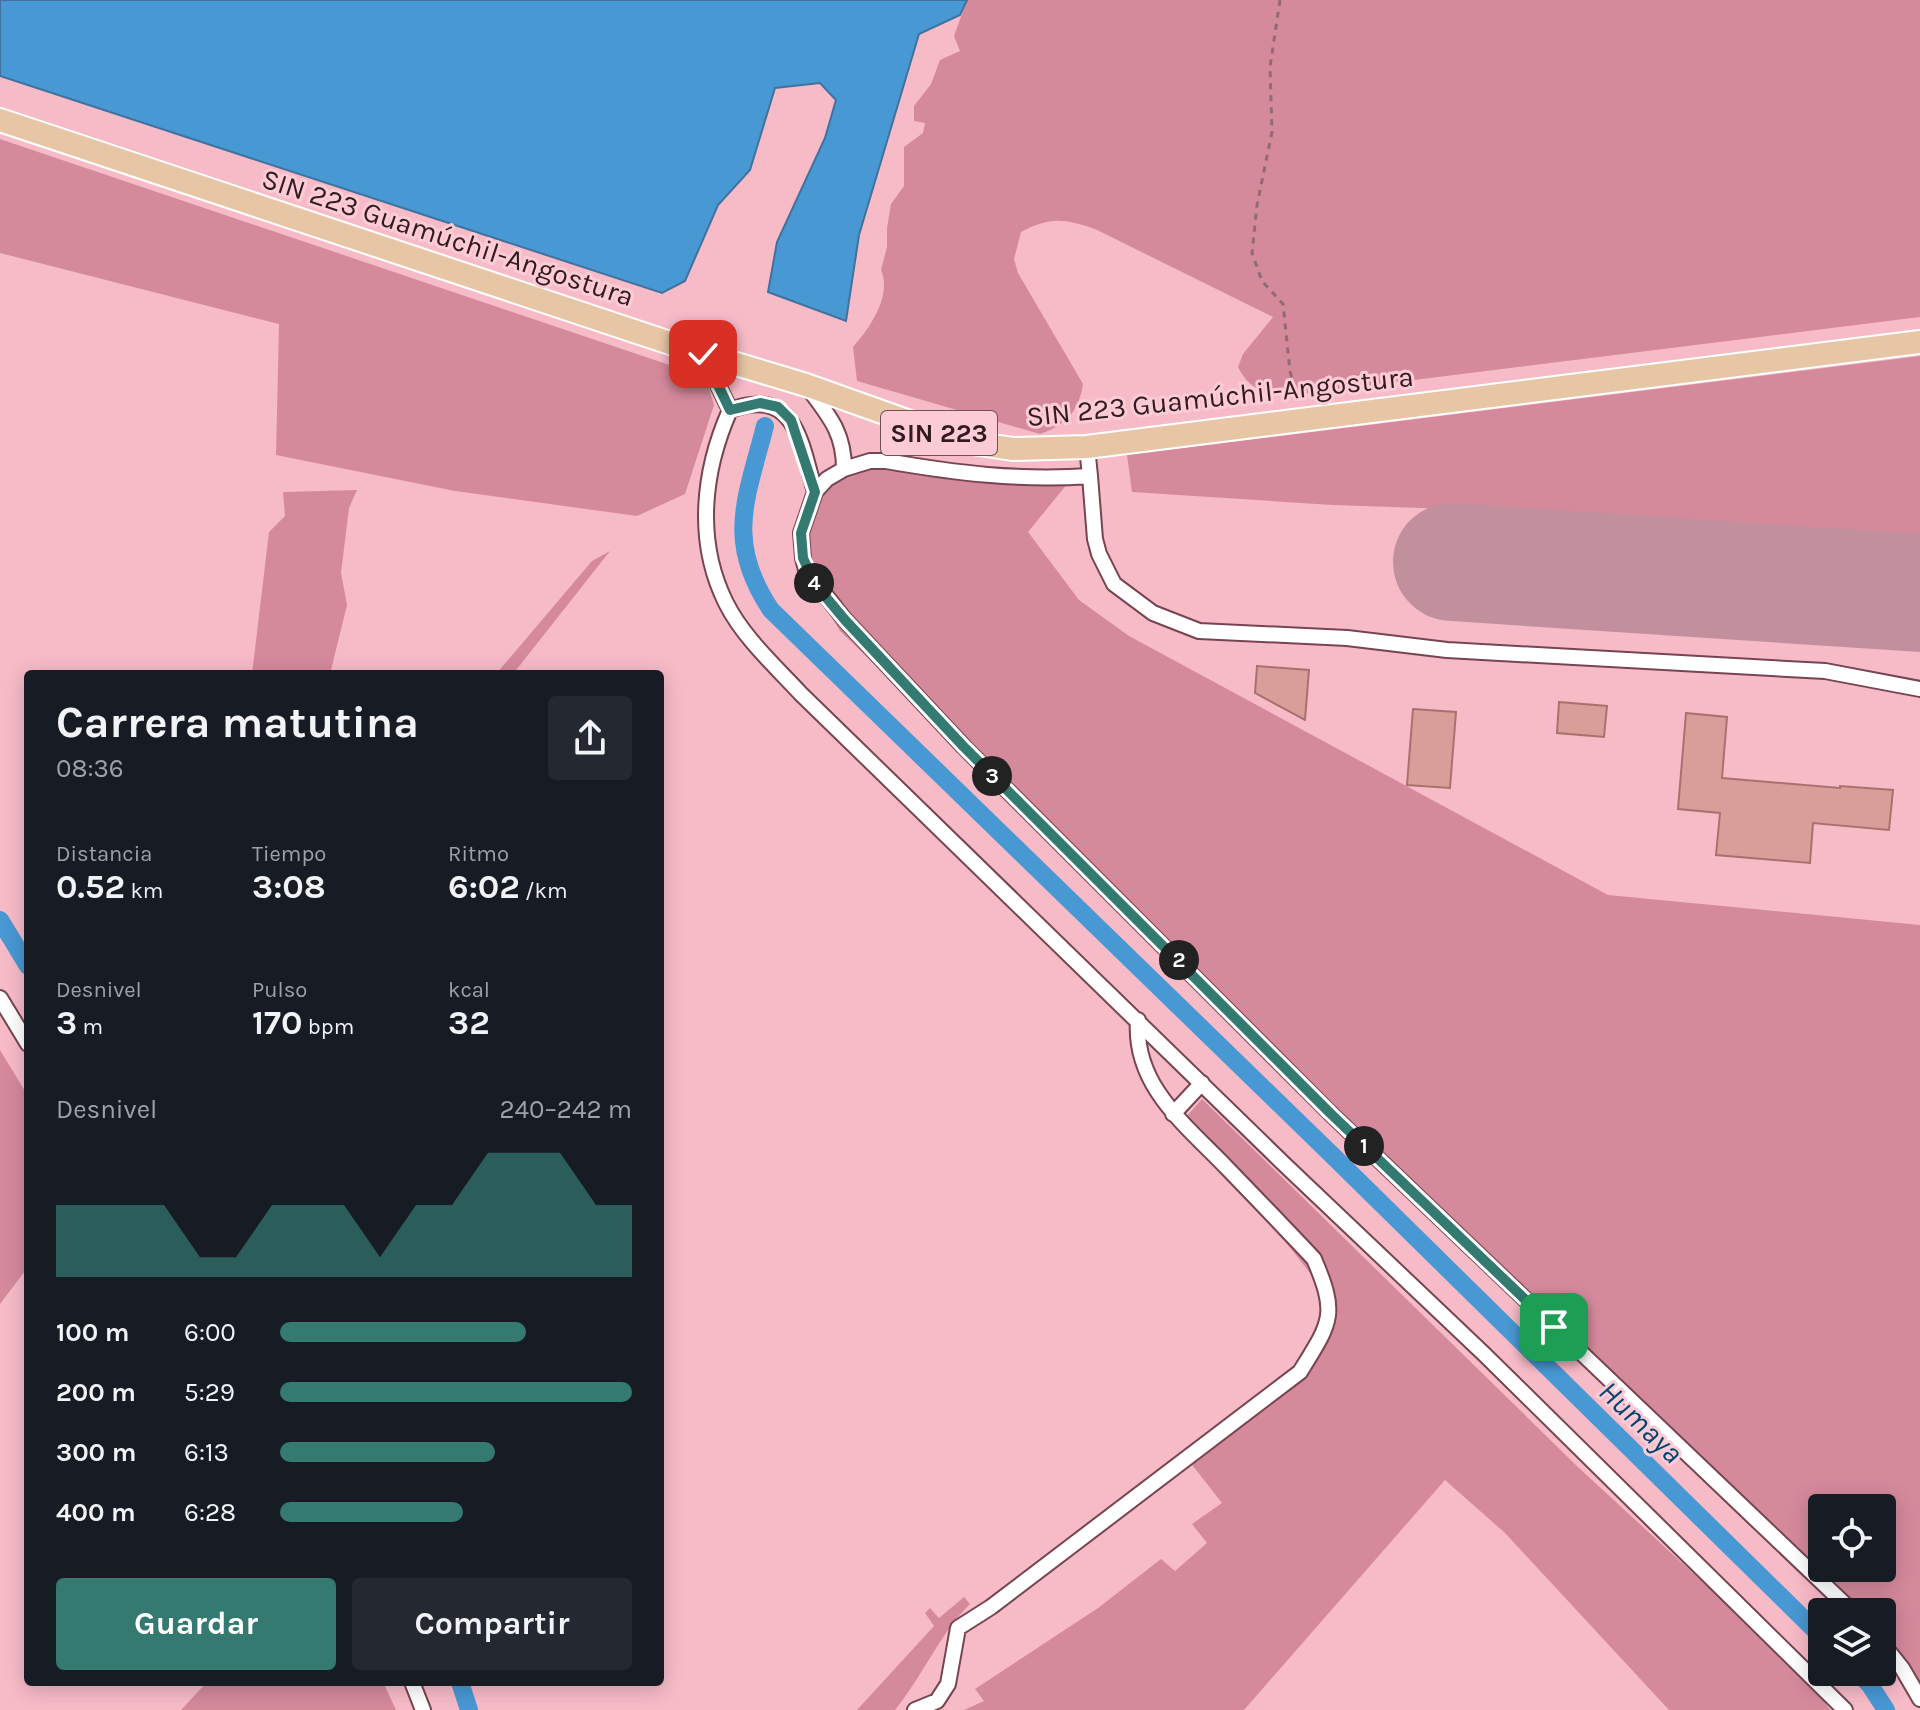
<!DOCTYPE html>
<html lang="es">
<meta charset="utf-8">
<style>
:root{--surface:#171b24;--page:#242831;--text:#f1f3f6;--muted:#9ea1a6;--accent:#347a71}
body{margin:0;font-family:Karla,sans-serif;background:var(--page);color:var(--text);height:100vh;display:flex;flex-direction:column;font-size:30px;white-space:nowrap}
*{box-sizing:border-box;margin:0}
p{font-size:26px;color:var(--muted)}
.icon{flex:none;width:44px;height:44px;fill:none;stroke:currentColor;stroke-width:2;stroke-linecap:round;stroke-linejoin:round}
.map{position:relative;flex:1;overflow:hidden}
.panel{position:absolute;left:24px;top:670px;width:640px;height:1016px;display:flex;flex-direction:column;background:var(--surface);border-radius:8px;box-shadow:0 4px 20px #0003}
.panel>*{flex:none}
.tools{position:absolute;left:1808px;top:1494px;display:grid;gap:16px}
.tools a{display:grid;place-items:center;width:88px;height:88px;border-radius:8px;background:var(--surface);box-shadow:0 4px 20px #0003;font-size:40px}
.pin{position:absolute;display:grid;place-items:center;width:68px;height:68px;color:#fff;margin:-34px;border-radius:16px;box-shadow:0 4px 12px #0006}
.km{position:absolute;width:40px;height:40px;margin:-20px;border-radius:50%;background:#222;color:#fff;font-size:22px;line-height:40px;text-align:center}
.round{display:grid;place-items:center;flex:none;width:84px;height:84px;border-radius:8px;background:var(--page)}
.headline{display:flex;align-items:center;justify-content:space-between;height:136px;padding:0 32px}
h1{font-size:44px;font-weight:700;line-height:60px}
.figures{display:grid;grid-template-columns:repeat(3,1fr);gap:12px;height:136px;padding:8px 32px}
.figures div{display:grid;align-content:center}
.figures b{font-size:34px;font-weight:700}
.figures small{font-size:22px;font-weight:400}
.figures p{font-size:22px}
.chart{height:224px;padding:16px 32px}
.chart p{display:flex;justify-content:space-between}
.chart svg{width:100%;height:144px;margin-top:8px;fill:var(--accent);opacity:.7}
.action{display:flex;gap:16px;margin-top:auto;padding:16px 32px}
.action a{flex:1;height:92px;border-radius:8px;background:var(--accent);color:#fff;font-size:32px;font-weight:700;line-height:92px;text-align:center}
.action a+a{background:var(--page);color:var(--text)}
ul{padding:0 32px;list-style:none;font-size:26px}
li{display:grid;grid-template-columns:128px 96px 1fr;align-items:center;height:60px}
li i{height:20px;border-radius:10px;background:var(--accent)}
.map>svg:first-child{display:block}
.green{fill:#d58a9c;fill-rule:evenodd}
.water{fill:#4898d4;stroke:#41729e;stroke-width:2}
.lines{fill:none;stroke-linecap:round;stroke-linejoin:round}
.canal{stroke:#4898d4;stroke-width:18}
.runway{stroke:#c2909c;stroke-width:118}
.building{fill:#d99e9a;stroke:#a9716d;stroke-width:2}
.street-casing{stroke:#774451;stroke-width:18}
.primary-casing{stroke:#fff;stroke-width:26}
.path{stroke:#926a73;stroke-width:3;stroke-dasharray:6 6;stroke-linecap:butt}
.street{stroke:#fff;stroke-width:14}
.primary{stroke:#e7c6a6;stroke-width:22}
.route-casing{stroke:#fff;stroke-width:16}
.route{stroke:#347a71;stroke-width:10}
.labels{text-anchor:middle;stroke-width:6;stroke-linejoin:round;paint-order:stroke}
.shield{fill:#fdcbd6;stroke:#6e5057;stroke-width:2}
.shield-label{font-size:26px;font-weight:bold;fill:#311b21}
.street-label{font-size:28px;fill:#311b21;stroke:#fdcbd6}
.water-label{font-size:30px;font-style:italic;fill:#02446b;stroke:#fdcbd6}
</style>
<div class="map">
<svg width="1920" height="1710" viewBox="0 0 1920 1710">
<rect width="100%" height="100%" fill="#f7bbc8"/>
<!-- green -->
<path class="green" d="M967 0H1920V317L1294 395C1268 393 1251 393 1238 367L1243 354 1273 317 1095 229C1065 219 1051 216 1021 232L1014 259 1018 273 1083 384C1079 411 1066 425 1040 434L857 381 853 347C870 328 892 296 881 270L887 247V228L891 204 904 186V147L923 133 925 123 914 121V106L931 84 940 60 960 51 954 36Z
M0 139 705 377 714 405 685 494 637 516 455 491 276 455 279 324 0 253Z
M1920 356V572L1453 543 1452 509 1332 505 1132 492 1127 455Z
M867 458 1072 478 1028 532 1079 600 1129 636 1608 895 1920 925V1694L1882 1639V1612H1856L1336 1115 1188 965 840 631 804 570 811 487ZM1822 1508H1882V1568H1822Z
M357 490 349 508 341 573 347 605 330 674H252L269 532 285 516 283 492Z
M610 551 513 674H496L592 561Z
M0 1050 28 1096V1267L0 1304Z
M1202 1099 1579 1468 1757 1632 1818 1693 1830 1710H1669L1505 1533 1445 1480 1244 1710H964L984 1701 975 1689 1098 1608 1161 1559 1175 1571 1207 1543 1192 1524 1222 1503 1182 1452 1293 1374 1323 1340 1330 1298 1186 1117Z
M964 1597 970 1604C941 1632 922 1677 895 1710H857L934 1626 925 1613 930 1608 939 1618Z
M207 1682H383L396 1710H181Z"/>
<!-- water -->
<path class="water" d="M0 0H967L960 15 919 34 859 235 846 321 768 292 777 242 825 138 836 100 820 83 775 88 750 170 718 205 685 281 662 293 0 76Z"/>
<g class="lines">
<!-- canal -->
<path class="canal" d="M765 426C746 500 725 541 771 610L1333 1156 1822 1637
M0 920 28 966
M1857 1672 1870 1685 1886 1710
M460 1682 469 1710"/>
<!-- runway -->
<path class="runway" d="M1452 562 1920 593"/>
</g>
<!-- building -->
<path class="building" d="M1257 666 1309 670 1305 720 1255 693Z
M1559 702 1607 706 1604 737 1557 733Z
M1413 709 1456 712 1450 788 1407 785Z
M1686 713 1727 717 1722 778 1840 788V786L1893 790 1889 830 1813 823 1810 863 1716 855 1720 813 1678 809Z"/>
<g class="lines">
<defs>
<path id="street" d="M703 354 730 410
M806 385C828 415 844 431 844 469L827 479 815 492 801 533 803 558 806 570 845 620 964 747 1330 1113 1853 1612
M844 469 870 461H886C955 473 1020 481 1090 476L1087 447
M1090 476 1095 539 1099 554 1114 584 1153 613 1199 631 1347 638 1447 650 1825 671 1920 689
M815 492C801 443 796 386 730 410 703 471 695 541 726 603 743 637 775 666 801 694L1285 1165 1484 1354 1845 1710
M0 998 28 1044
M1173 1114 1202 1083
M1882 1643 1902 1668 1920 1699
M412 1682 423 1710
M915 1710 937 1701 948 1684 958 1628 991 1607 1300 1372C1331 1322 1338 1315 1314 1259 1286 1229 1257 1199 1228 1169 1187 1126 1133 1086 1138 1020"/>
<path id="primary" d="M0 120 703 354 806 385 966 442 1013 449 1087 447 1920 342"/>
</defs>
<!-- street casing -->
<use href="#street" class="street-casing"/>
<!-- primary casing -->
<use href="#primary" class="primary-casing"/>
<!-- path -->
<path class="path" d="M1280 0 1270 67 1272 132 1257 205 1252 253 1262 281 1283 304 1290 371 1297 400"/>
<!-- street -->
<use href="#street" class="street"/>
<!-- primary -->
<use href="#primary" class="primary"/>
</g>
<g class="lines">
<defs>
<path id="route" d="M703 354 730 410 760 403 778 407 791 420 815 492 801 533 803 558 815 584 845 620 964 747 1330 1113 1554 1327"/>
</defs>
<!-- route casing -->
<use href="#route" class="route-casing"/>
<!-- route -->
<use href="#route" class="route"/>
</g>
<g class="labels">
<!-- shield labels -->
<rect class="shield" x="881" y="411" width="116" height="44" rx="6"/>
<g class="shield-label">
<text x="939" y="442">SIN 223</text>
</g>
<!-- street labels -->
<g class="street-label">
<text transform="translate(448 237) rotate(18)" y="10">SIN 223 Guamúchil-Angostura</text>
<text transform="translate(1220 396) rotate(-6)" y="10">SIN 223 Guamúchil-Angostura</text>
</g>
<!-- water labels -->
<g class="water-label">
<text transform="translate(1641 1422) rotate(44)" y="10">Humaya</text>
</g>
</g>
</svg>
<div class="tools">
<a><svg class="icon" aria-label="locate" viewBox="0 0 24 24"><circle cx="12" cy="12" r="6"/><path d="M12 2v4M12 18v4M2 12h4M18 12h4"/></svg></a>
<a><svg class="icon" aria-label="layers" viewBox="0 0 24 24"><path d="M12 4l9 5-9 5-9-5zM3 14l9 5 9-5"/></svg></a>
</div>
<div class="pin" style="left:1554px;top:1327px;background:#1e9e55"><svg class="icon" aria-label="arrive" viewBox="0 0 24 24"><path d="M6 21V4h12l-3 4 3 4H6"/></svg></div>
<div class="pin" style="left:703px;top:354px;background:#d93025"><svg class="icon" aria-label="check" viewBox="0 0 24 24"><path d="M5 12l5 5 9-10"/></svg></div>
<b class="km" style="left:1364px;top:1146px">1</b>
<b class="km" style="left:1179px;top:960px">2</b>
<b class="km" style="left:992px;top:776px">3</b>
<b class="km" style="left:814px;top:583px">4</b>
<section class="panel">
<div class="headline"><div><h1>Carrera matutina</h1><p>08:36</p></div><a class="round"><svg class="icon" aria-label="share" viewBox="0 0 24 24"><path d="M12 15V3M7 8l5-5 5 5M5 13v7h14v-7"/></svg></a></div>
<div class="figures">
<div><p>Distancia</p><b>0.52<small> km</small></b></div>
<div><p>Tiempo</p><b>3:08</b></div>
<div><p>Ritmo</p><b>6:02<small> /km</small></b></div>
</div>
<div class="figures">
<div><p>Desnivel</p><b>3<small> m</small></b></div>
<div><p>Pulso</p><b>170<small> bpm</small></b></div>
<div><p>kcal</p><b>32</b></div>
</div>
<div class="chart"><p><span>Desnivel</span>240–242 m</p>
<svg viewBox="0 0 160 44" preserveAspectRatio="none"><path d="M0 44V22L10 22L20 22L30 22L40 38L50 38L60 22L70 22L80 22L90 38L100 22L110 22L120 6L130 6L140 6L150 22L160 22V44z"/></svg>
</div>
<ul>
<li><b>100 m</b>6:00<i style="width:70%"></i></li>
<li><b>200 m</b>5:29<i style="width:100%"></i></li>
<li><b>300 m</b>6:13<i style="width:61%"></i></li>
<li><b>400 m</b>6:28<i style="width:52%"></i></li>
</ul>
<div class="action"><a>Guardar</a><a>Compartir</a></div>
</section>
</div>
